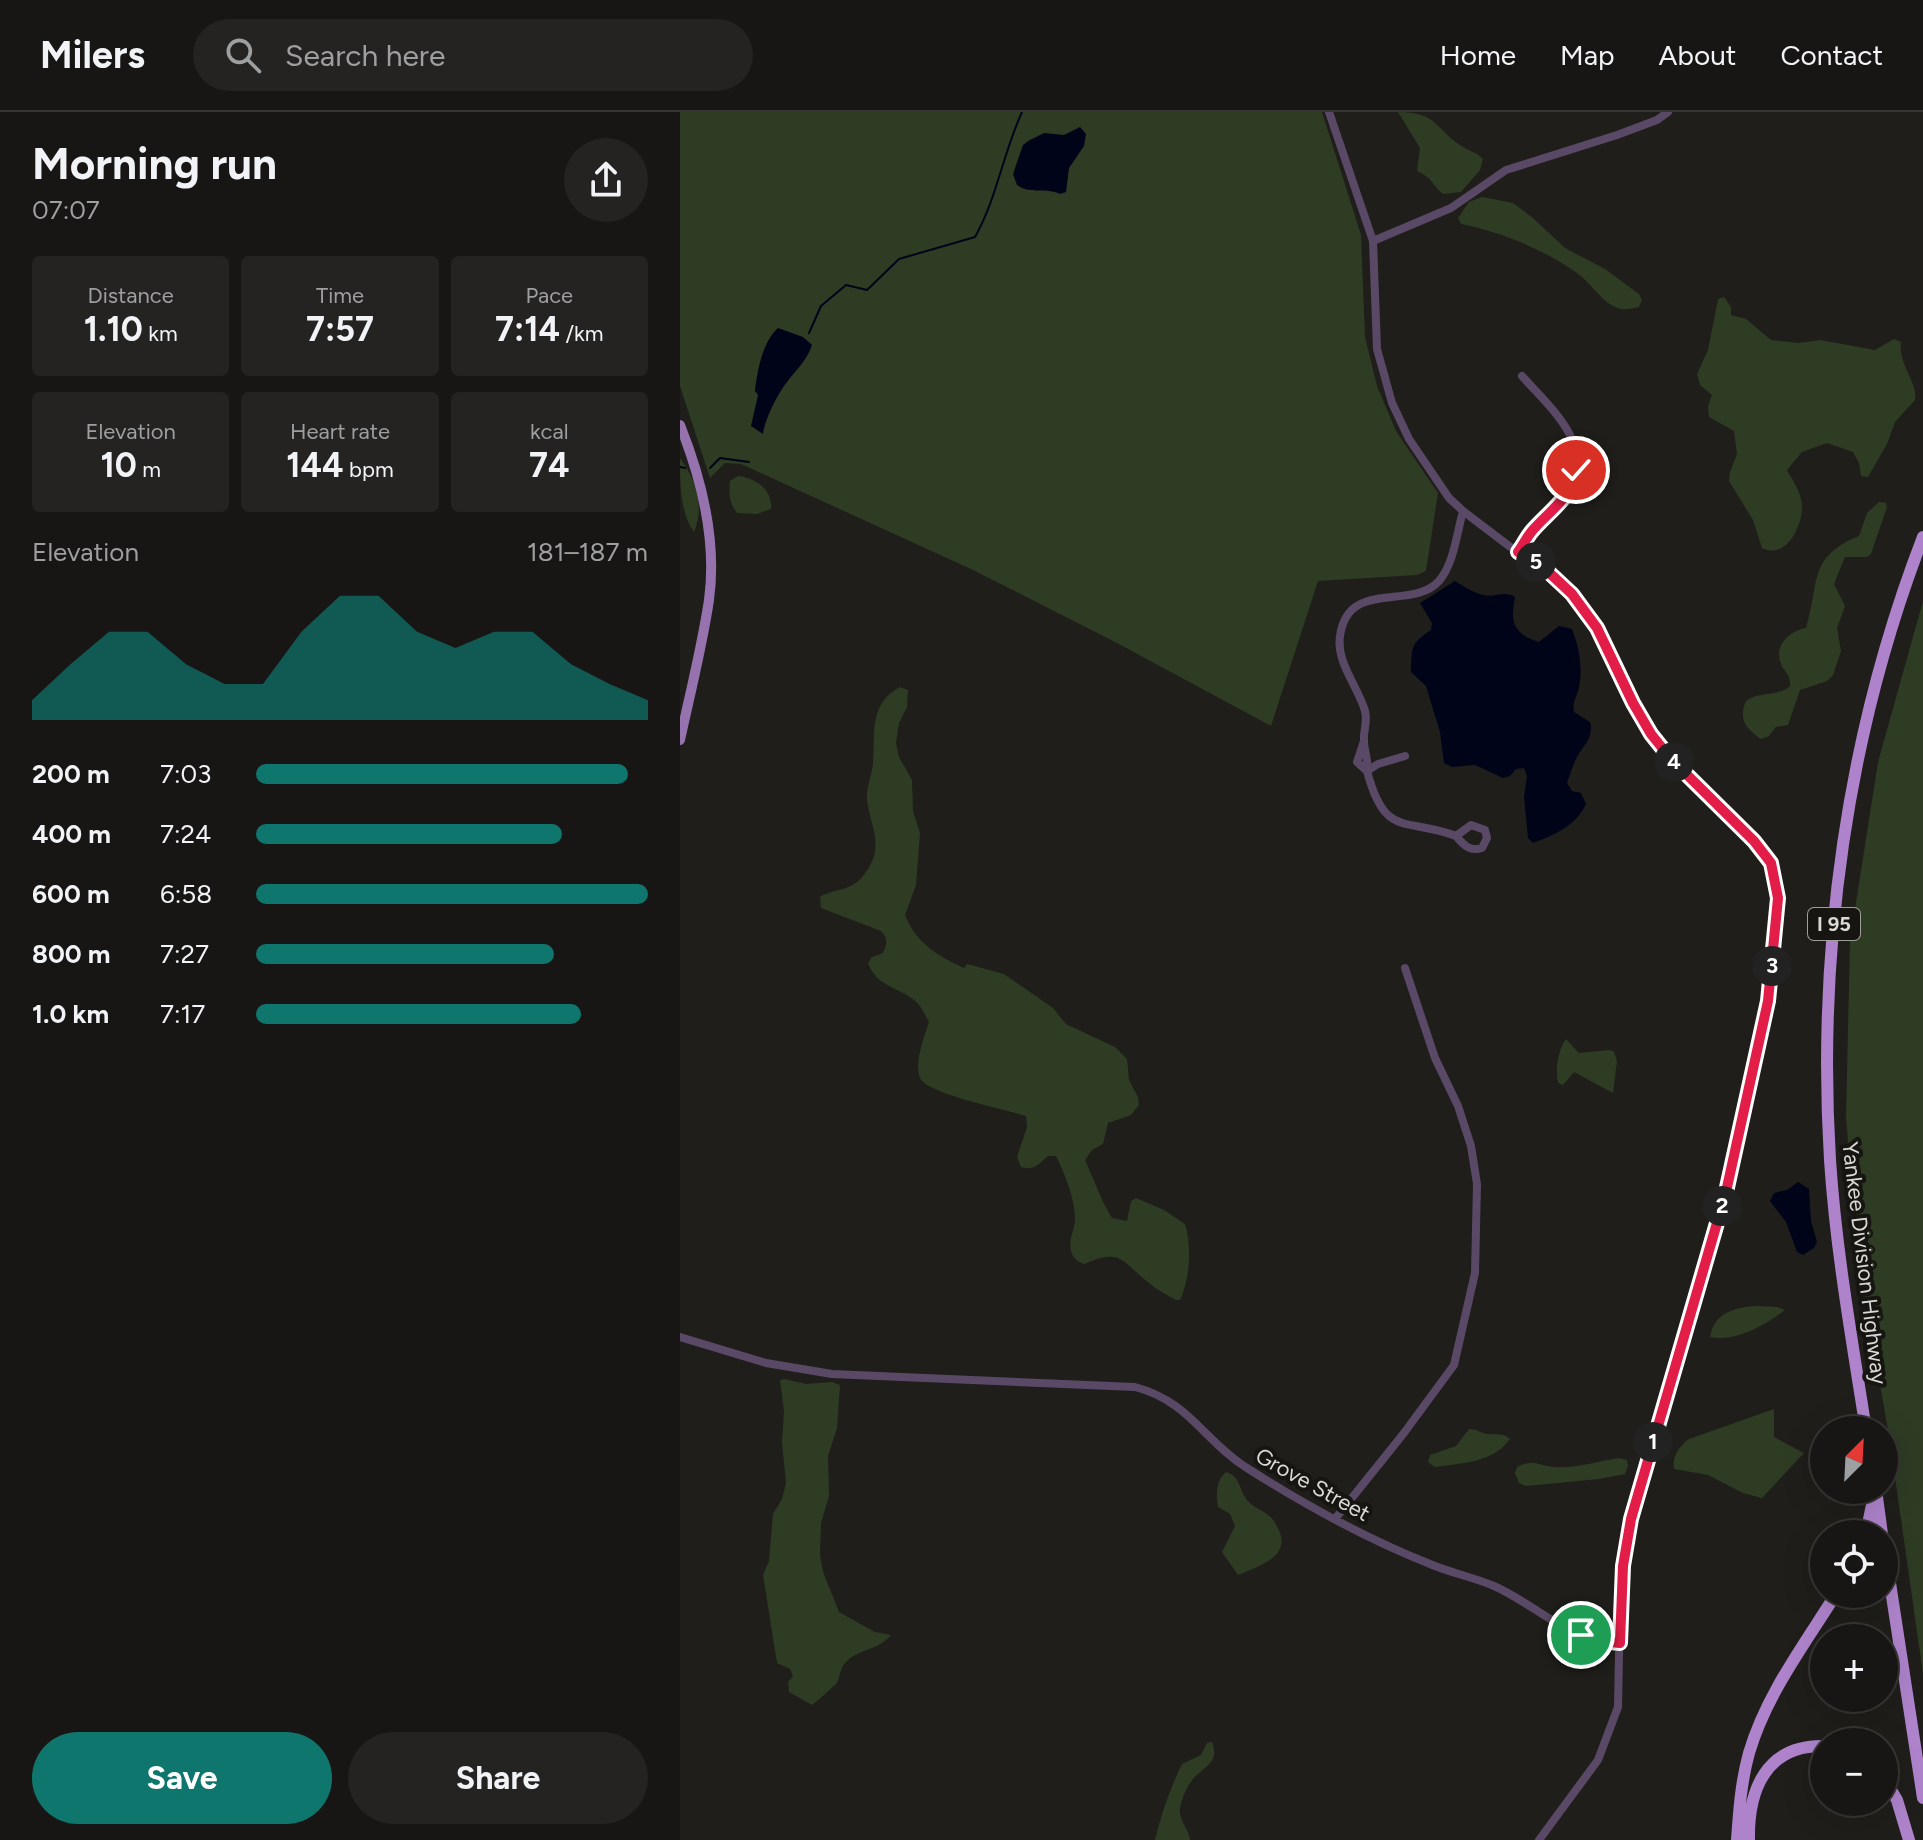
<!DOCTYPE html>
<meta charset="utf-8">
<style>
:root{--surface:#171614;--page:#242322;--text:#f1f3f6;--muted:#9e9fa0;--line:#363534;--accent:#0f766e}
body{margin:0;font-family:Figtree,sans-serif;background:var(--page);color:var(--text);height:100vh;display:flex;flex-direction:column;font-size:30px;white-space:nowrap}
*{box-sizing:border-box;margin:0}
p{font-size:26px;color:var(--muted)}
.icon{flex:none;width:44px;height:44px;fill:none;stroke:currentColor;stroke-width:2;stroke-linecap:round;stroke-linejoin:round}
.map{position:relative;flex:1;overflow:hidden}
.details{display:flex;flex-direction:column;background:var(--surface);width:680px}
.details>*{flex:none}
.needle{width:52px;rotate:24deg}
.tools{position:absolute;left:1130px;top:1304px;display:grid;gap:16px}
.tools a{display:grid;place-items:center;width:88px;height:88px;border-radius:50%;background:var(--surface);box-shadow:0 8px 32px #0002,0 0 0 2px var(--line);font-size:40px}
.pin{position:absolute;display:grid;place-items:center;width:68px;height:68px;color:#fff;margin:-34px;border:4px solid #fff;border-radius:50%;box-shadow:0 2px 8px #0007}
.km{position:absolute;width:40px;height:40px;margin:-20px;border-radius:50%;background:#222;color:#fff;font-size:22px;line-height:40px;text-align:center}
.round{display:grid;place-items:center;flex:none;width:84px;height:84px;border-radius:42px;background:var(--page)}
.summary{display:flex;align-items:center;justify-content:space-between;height:136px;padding:0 32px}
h1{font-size:44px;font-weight:700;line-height:60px}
.metrics{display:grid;grid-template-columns:repeat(3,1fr);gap:12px;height:136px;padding:8px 32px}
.metrics div{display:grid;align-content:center;border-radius:8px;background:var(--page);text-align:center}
.metrics b{font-size:34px;font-weight:700}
.metrics small{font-size:22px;font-weight:400}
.metrics p{font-size:22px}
.chart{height:224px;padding:16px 32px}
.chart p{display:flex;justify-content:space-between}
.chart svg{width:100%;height:144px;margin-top:8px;fill:var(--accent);opacity:.7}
.primary-button{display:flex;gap:16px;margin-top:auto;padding:16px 32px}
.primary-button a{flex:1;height:92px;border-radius:48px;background:var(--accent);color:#fff;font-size:32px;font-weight:700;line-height:92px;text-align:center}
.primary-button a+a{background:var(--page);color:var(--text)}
ul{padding:0 32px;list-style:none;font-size:26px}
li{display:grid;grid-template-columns:128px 96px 1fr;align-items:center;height:60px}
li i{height:20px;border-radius:10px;background:var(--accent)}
header{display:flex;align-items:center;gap:48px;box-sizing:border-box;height:112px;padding:0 40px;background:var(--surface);border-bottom:2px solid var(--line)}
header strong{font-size:38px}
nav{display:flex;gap:44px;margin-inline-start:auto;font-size:28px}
.search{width:560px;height:72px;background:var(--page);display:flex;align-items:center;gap:20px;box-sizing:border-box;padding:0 28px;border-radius:44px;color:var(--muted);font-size:30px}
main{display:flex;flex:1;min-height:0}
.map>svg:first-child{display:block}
.green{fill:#2e3c24}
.water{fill:#000419}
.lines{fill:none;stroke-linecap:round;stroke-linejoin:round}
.stream{stroke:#000419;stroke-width:2}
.minor{stroke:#5a4966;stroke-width:8}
.major{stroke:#9673ae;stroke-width:10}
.highway{stroke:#ae83cb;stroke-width:12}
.route-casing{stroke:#fff;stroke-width:16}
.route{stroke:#e11d48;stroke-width:10}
.labels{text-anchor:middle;stroke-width:8;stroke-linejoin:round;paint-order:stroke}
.shield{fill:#161511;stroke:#9f9e9b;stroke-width:2}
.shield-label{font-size:20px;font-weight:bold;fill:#dad9d6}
.street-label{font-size:22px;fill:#dad9d6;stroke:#161511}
</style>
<header>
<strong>Milers</strong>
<div class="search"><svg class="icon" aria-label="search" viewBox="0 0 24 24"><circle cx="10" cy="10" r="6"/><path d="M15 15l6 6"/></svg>Search here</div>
<nav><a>Home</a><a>Map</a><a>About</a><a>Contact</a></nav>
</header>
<main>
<section class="details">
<div class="summary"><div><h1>Morning run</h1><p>07:07</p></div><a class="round"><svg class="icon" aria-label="share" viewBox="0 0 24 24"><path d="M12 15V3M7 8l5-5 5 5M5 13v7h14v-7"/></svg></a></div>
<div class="metrics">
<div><p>Distance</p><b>1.10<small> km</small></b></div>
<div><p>Time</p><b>7:57</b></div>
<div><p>Pace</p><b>7:14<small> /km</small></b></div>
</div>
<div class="metrics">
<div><p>Elevation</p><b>10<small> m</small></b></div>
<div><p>Heart rate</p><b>144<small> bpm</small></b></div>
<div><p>kcal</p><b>74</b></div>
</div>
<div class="chart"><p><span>Elevation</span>181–187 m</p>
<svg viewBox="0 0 160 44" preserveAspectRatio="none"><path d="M0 44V38L10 27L20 17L30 17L40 27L50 33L60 33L70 17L80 6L90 6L100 17L110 22L120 17L130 17L140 27L150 33L160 38V44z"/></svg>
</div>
<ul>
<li><b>200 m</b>7:03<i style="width:95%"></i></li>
<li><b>400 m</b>7:24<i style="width:78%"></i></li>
<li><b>600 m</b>6:58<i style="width:100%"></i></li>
<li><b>800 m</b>7:27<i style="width:76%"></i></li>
<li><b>1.0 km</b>7:17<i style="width:83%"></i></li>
</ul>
<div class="primary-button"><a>Save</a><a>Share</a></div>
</section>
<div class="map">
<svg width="1243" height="1728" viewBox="0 0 1243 1728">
<rect width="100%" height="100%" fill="#1f1e1a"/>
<!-- green -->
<path class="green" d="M0 0H642L681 123 685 225 697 274 716 319 758 381 746 459 737 463 638 469 591 614 437 531 293 458 61 352 45 351 30 366 0 274Z
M718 0C756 0 754 15 780 33 788 39 797 40 803 47L800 58 781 80 763 82C750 71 755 68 737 59L740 36Z
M802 85 833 91 853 106 885 136 925 157 959 182 962 188 959 195C951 197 943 199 935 195 919 187 911 171 897 161 863 137 821 120 781 112L778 106 789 90Z
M1044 185 1051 195V203L1066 207 1091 228 1119 231 1140 228 1195 238 1214 227 1221 230C1218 253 1238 270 1235 288L1215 310 1207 332 1188 365 1181 364 1179 351 1173 340 1147 331 1122 340 1107 358C1113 369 1121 380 1122 393 1123 414 1106 448 1082 436L1073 408 1049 369 1050 360 1057 342 1054 319 1029 305 1028 294 1032 283 1020 273 1017 262 1028 238 1038 187Z
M0 346C16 368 25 393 14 420 0 401 0 371 0 346Z
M58 364C76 366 93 378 91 397L77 402 57 401C49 391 49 382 50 369Z
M1199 390 1206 391 1207 395 1191 442 1187 445H1165L1154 472 1165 494 1157 516 1161 539 1153 563 1147 569 1120 578 1108 613 1096 615 1089 624 1081 627C1066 617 1058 607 1066 589 1079 579 1098 585 1110 574 1111 561 1103 560 1100 549 1095 532 1111 518 1126 516 1140 471 1127 445 1179 424L1187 401Z
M1243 489V1562L1210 1330 1178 1144 1166 1006 1170 829 1198 650Z
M220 575 228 578 227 595 219 611 216 631 219 645 232 668 233 699 240 721 236 773 225 803C236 831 258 844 284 856L287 852 324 862 373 896 386 912 435 935 447 947 449 968 458 985 459 993 451 1003 428 1011 423 1032 412 1038 405 1048 424 1092 432 1106 447 1109 451 1089 456 1086 484 1098 505 1112C512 1134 510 1167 500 1188H496C487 1183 477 1178 469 1171 442 1150 442 1135 404 1152 397 1149 393 1146 391 1139 388 1127 395 1118 395 1107 395 1087 385 1062 376 1044H368C359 1052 354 1059 341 1055L337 1045 347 1015 346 1004C328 998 247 982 240 966 234 951 244 925 249 910 245 903 241 893 234 888 218 875 196 874 188 851L192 845 203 841C207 832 208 826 201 819L141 796 140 785C152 777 172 779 183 764 206 735 191 718 187 688 186 676 192 663 193 651 195 621 189 591 220 575Z
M886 927 899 941 930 938 934 940 937 949 933 981 894 960 883 973 878 971C875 957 878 938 886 927Z
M1078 1194 1097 1195 1105 1198C1085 1213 1056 1230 1030 1225 1034 1200 1056 1195 1078 1194Z
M105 1267 126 1272 152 1270 160 1273 157 1316 148 1344 149 1384 141 1411 140 1443 143 1460 159 1500 195 1520 211 1523C197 1539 181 1536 167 1549 159 1556 161 1565 156 1572 154 1574 134 1592 132 1593L109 1580 108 1570 113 1564 110 1557 97 1551 83 1463 89 1449 93 1402 102 1387 106 1371 102 1331 104 1299 100 1268Z
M1094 1297V1325L1124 1341 1082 1386 1063 1381 1028 1363 994 1357C992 1345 999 1334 1009 1327Z
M789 1317C797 1317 800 1321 807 1322 817 1323 823 1320 830 1327 813 1351 782 1351 755 1355L748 1350 750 1343 776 1334Z
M939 1346 947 1348 948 1354 945 1362 919 1367 846 1374 839 1371 835 1361 837 1355C855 1346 857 1354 874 1355 894 1357 919 1349 939 1346Z
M546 1360C561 1364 559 1379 568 1389 574 1397 587 1399 593 1408 618 1443 583 1452 558 1463L542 1440 555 1414 550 1402 538 1395C536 1383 536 1368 546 1360Z
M532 1630C540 1650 525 1654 513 1667 507 1674 501 1688 500 1697 499 1709 509 1717 510 1728H475C481 1702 490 1677 502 1652L521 1643 527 1631Z"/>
<!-- water -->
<path class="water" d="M400 15 406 22 404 34 389 56 386 80 380 82C366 75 351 83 337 73L333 62 343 33 348 29 364 21 384 23Z
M98 216 123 225 132 233C127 248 116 258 107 270 97 283 85 307 83 322L71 314 78 283 75 279C77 259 83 229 98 216Z
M775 469C784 475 793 480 803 483 815 486 824 478 835 485 830 510 833 522 859 530L879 514 892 517C899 535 903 555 899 575 897 585 892 590 894 600L910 610C914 626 904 632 897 645 893 653 890 662 887 671L892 679 901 681 906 692C896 714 874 723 853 731L848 726 844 685 847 664 844 656 836 657 830 664 823 666 795 653 772 655 764 651 760 620 746 574 731 560C732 535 730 532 751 518L752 511 740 491Z
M1118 1070 1129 1077 1131 1109 1137 1130 1134 1136 1123 1143 1117 1140 1106 1110 1090 1089 1094 1081 1107 1078Z"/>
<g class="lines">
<!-- stream -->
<path class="stream" d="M129 221 141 194 166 173 187 178 219 147 295 125C317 86 323 41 342 0
M0 355 5 356
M30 356 40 346 69 350"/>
<!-- minor -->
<path class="minor" d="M649 0 693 129 697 237 712 291 729 327 769 386 783 399 829 434 861 453 892 482 917 516 952 589 971 622 991 647 1074 729 1091 751 1098 786 1088 889 1046 1080 962 1363 948 1420 940 1488 938 1595 918 1648 859 1728
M693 129 771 96 826 58 937 23 977 8 988 0
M838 440C843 433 847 425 852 419 862 407 875 399 883 387 921 337 873 299 842 264
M684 629 677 650 687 659C689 648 684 640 684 629 683 619 688 609 685 599 678 574 656 551 660 524 668 466 732 499 759 469 774 452 777 420 783 399
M725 644 698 652 687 659C705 727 725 705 776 724L791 713 805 718 807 726 802 736C789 740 784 733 776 724
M0 1225 86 1251 152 1262 455 1275C509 1289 524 1329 567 1356 625 1393 687 1427 750 1452 771 1461 793 1465 814 1474 857 1493 890 1531 940 1531
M655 1407 724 1321 774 1253 795 1161 797 1072 791 1034 778 994 755 946 725 856"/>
<!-- major -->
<path class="major" d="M0 313C22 368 37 429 29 488 22 535 10 582 0 628"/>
<!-- highway -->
<path class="highway" d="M1186 1318C1172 1228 1156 1139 1150 1048 1137 838 1167 622 1243 425
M1197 1385 1202 1422
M1186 1422 1195 1378
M1204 1432 1243 1686
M1204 1666 1217 1688 1229 1728
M1057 1728C1059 1699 1061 1670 1069 1641 1086 1583 1124 1533 1156 1482
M1069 1728C1068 1678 1086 1633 1144 1634"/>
</g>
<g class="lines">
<defs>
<path id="route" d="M896 358C892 386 869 399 852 419 847 425 843 433 838 440L861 453 892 482 917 516 953 591 971 622 991 647 1074 729 1091 751 1098 786 1088 889 1046 1080 951 1407 943 1454 940 1531 920 1529 901 1523"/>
</defs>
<!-- route casing -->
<use href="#route" class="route-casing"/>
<!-- route -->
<use href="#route" class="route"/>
</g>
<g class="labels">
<!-- shield labels -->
<rect class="shield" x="1128" y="796" width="52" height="32" rx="6"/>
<g class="shield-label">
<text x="1154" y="819">I 95</text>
</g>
<!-- street labels -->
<g class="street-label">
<text transform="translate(1185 1151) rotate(83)" y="8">Yankee Division Highway</text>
<text transform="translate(633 1372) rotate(29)" y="8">Grove Street</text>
</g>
</g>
</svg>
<div class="tools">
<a><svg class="needle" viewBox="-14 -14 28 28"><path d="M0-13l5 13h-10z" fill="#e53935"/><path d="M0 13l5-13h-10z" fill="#9e9fa0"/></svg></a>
<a><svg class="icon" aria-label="locate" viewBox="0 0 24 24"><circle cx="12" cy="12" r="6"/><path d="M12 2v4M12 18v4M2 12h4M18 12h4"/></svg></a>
<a>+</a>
<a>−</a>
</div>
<div class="pin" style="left:901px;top:1523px;background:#1e9e55"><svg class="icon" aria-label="arrive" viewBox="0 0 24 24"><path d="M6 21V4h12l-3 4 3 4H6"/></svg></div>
<div class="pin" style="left:896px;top:358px;background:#d93025"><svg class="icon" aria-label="check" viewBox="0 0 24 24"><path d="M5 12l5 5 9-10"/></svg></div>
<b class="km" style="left:973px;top:1330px">1</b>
<b class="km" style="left:1042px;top:1094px">2</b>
<b class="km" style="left:1092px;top:854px">3</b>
<b class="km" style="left:994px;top:650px">4</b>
<b class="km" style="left:856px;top:450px">5</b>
</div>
</main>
